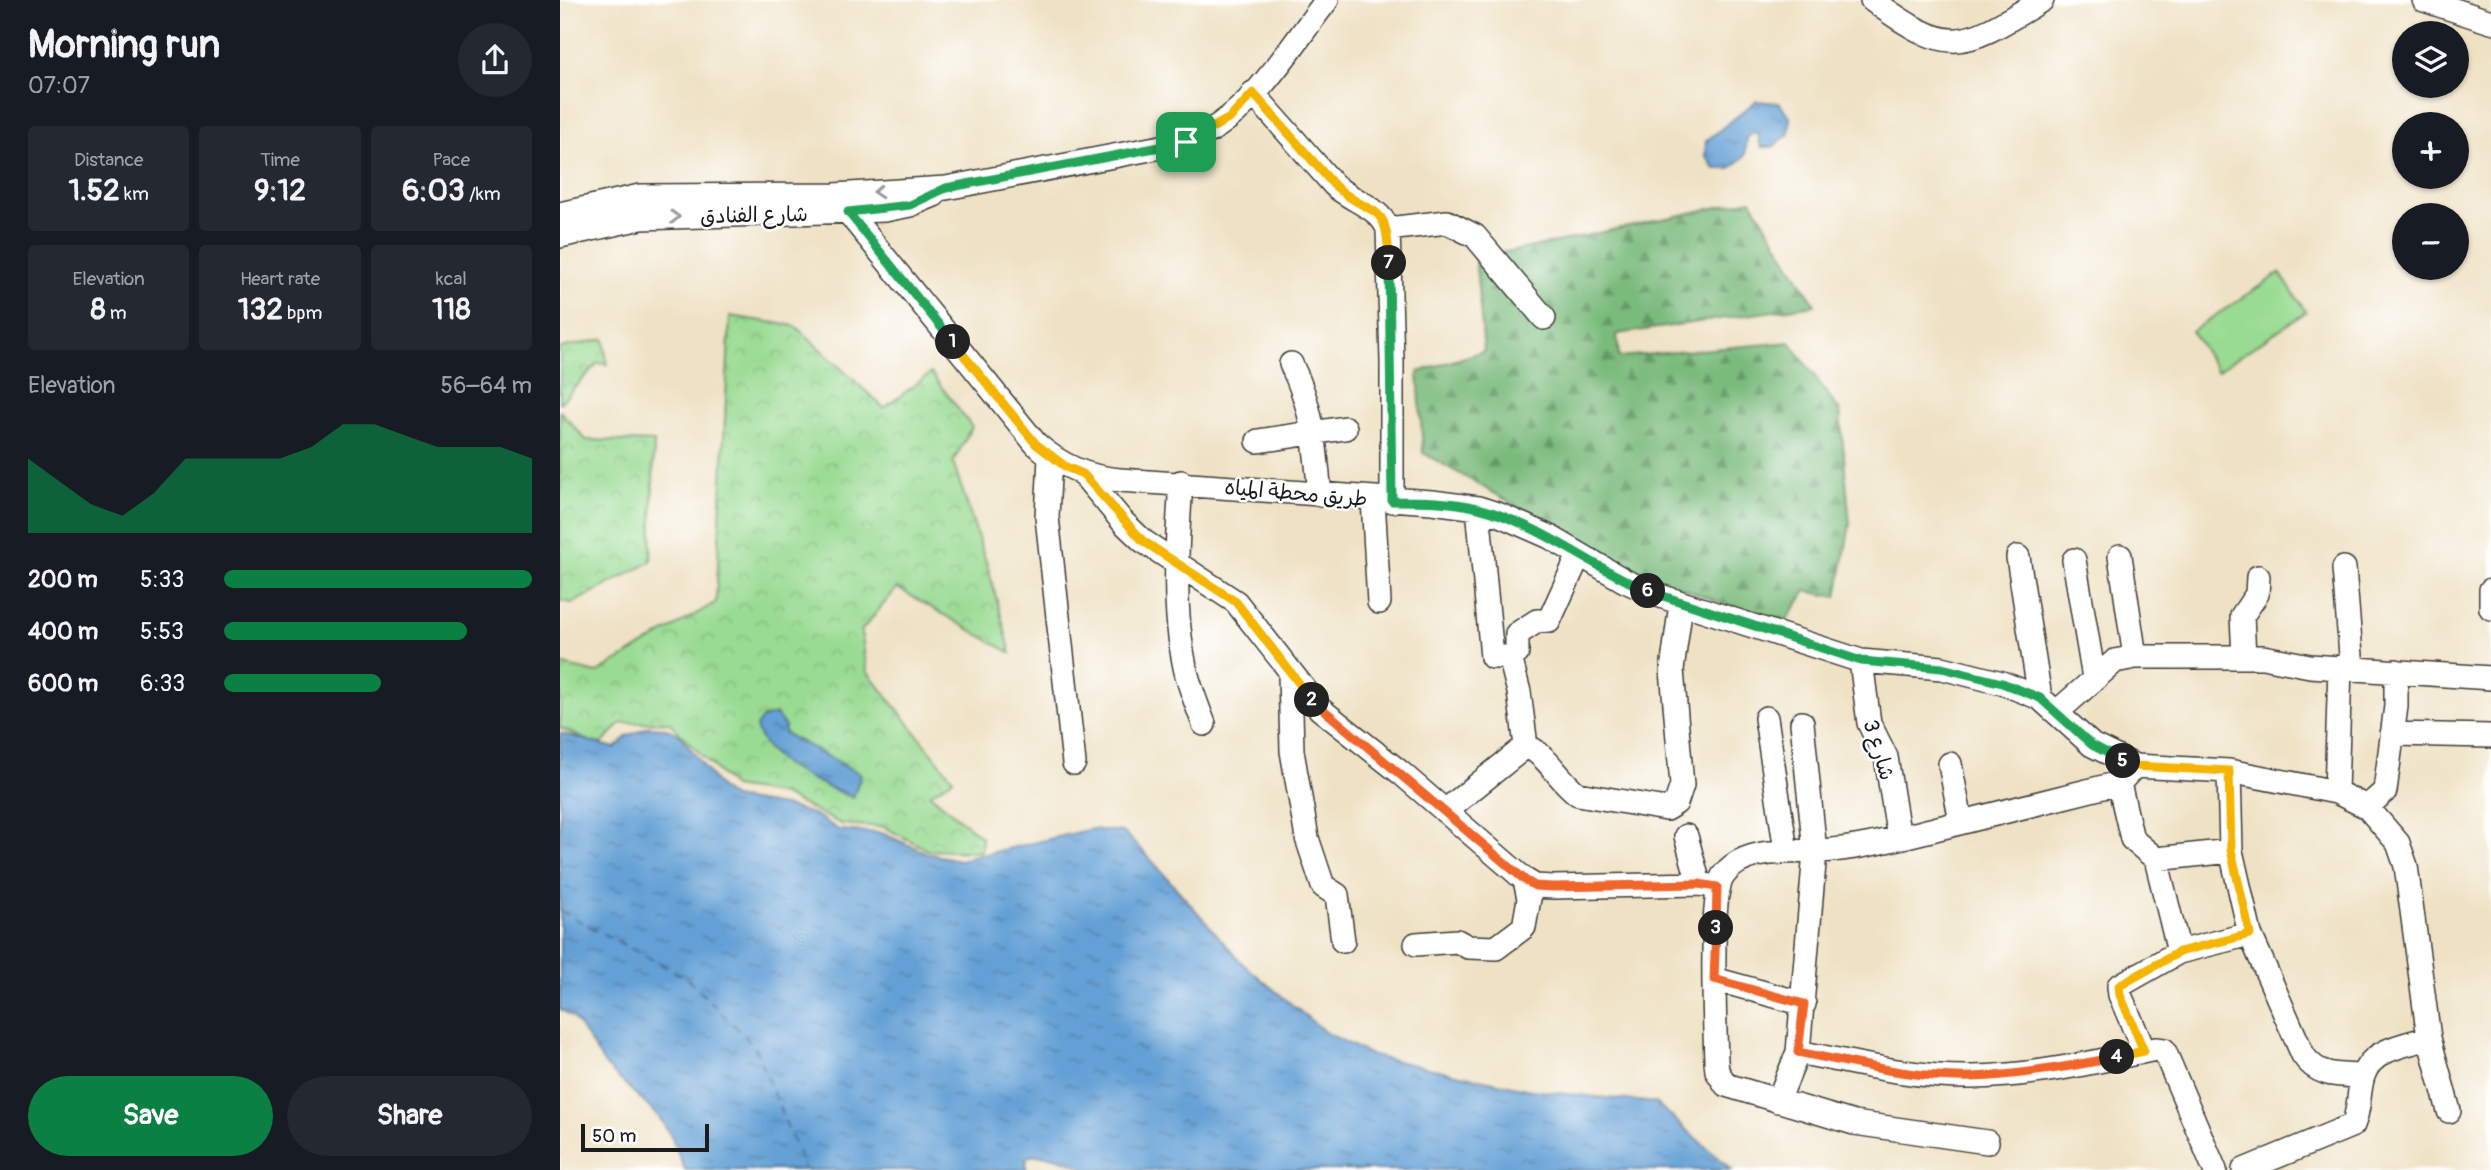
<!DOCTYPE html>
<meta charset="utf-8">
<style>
:root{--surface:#171b24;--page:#242831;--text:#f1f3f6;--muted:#9ea1a6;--accent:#0b8043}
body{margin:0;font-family:Pangolin,"Playpen Sans Arabic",sans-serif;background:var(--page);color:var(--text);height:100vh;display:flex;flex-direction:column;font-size:26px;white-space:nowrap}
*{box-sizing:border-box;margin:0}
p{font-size:23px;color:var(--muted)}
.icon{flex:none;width:38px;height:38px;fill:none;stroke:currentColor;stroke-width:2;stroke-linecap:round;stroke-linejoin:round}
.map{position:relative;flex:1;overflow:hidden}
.drawer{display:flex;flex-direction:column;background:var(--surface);width:560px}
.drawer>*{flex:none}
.tools{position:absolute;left:1832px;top:21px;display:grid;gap:14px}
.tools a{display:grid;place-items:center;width:77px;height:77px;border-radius:50%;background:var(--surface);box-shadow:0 2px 5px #0004;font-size:35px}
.scale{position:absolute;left:21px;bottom:18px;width:128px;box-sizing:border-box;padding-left:7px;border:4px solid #1c1c1c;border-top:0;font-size:19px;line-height:24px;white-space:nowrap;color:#1c1c1c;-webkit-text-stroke:5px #fff;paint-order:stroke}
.pin{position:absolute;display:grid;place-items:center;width:60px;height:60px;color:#fff;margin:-30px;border-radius:14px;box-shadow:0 4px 10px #0006}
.km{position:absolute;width:35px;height:35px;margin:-18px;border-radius:50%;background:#222;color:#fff;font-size:19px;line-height:35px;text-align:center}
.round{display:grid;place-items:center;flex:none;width:74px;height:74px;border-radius:37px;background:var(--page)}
.head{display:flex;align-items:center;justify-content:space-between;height:119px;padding:0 28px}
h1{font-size:38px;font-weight:700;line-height:52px}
.figures{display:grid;grid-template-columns:repeat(3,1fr);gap:10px;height:119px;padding:7px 28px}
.figures div{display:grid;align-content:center;border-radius:7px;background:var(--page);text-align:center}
.figures b{font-size:30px;font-weight:700}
.figures small{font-size:19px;font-weight:400}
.figures p{font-size:19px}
.chart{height:196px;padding:14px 28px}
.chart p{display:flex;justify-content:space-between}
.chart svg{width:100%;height:126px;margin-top:7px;fill:var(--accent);opacity:.7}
.primary-button{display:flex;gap:14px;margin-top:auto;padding:14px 28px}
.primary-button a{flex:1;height:80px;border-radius:42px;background:var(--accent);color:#fff;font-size:28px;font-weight:700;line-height:80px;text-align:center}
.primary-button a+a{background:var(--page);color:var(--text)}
ul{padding:0 28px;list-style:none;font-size:23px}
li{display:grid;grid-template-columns:112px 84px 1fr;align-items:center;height:52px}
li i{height:18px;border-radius:9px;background:var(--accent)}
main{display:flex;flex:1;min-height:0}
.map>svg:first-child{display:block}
.forest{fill:url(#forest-firs);stroke:#4b6c4c;stroke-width:2}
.park{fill:url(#park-crowns);stroke:#5a7c57;stroke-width:2}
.pitch{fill:#99db92;stroke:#5a7c57;stroke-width:2}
.water{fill:url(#water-ripples);stroke:#405e78;stroke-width:2}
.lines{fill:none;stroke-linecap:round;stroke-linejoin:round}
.ferry{stroke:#405e78;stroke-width:2;stroke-dasharray:9 7;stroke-linecap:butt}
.minor-casing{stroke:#3c3a35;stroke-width:26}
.minor{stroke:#fff;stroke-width:23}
.oneway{stroke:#999}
.split-1-casing{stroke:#fff;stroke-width:14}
.split-2-casing{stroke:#fff;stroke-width:14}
.split-3-casing{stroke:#fff;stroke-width:14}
.split-4-casing{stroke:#fff;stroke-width:14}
.split-5-casing{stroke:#fff;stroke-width:14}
.split-6-casing{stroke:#fff;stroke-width:14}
.split-7-casing{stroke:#fff;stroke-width:14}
.split-8-casing{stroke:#fff;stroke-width:14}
.split-1{stroke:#22a559;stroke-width:9}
.split-2{stroke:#f5b400;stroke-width:9}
.split-3{stroke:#f0652b;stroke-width:9}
.split-4{stroke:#f0652b;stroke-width:9}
.split-5{stroke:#f5b400;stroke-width:9}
.split-6{stroke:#22a559;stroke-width:9}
.split-7{stroke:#22a559;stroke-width:9}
.split-8{stroke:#f5b400;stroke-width:9}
.labels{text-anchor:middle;stroke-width:5;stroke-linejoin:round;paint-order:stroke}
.street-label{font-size:21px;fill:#1c1c1c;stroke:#fff}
</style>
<main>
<section class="drawer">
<div class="head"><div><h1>Morning run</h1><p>07:07</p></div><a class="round"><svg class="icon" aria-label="share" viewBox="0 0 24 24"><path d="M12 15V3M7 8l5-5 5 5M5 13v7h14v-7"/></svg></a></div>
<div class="figures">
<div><p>Distance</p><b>1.52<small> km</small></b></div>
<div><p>Time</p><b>9:12</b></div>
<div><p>Pace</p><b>6:03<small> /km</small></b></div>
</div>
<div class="figures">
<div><p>Elevation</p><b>8<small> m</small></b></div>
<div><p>Heart rate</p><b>132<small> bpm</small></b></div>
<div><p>kcal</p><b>118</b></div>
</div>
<div class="chart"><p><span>Elevation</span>56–64 m</p>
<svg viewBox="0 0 160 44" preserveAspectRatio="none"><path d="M0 44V18L10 26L20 34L30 38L40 30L50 18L60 18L70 18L80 18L90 14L100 6L110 6L120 10L130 14L140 14L150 14L160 18V44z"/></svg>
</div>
<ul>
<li><b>200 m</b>5:33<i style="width:100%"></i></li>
<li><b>400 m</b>5:53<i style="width:79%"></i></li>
<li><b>600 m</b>6:33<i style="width:51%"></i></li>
</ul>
<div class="primary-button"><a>Save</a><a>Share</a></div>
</section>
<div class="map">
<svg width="1931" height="1170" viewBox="0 0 1931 1170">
<defs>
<pattern id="forest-firs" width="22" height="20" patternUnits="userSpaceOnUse" patternTransform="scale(1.75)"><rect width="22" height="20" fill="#7abb7c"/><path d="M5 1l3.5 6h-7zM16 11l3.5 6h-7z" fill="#639765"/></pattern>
<pattern id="park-crowns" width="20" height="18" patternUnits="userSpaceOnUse" patternTransform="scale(1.75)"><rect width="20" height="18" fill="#99db92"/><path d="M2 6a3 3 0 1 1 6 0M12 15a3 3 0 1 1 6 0" fill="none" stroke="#83bb7d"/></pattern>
<pattern id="water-ripples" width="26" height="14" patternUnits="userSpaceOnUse" patternTransform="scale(1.75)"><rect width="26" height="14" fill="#64a0d5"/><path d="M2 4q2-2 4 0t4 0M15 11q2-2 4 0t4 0" fill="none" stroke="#5282ac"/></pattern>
</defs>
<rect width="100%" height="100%" fill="#fff"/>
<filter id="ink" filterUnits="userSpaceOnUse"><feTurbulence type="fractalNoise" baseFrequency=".0143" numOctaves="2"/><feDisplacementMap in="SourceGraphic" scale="14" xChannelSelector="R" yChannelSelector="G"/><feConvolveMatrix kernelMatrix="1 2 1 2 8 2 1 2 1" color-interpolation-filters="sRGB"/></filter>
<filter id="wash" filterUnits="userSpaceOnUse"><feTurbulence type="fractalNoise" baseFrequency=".00686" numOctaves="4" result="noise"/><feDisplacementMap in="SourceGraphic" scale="28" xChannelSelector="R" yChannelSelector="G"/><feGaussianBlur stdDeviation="1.57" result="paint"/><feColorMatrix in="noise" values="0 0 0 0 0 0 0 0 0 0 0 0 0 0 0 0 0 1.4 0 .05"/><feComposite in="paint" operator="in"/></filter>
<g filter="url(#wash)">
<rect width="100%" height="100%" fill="#efe2c4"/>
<!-- forest -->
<path class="forest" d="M1191 200 1255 305 1057 334 1059 357 1230 342 1280 411 1290 524 1277 597 1246 591 1223 626 1059 564 863 453 858 372 924 351 915 256 959 250Z"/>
<!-- park -->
<path class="park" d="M170 316 235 326 324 408 371 373 412 427 393 462 429 571 451 653 337 588 301 631 307 671 393 779 370 794 422 838 421 852 368 850 324 827 281 824 223 795 173 787 109 722 61 723 40 746 0 728V664L37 673 156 602Z
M44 339 47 364 38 363 0 403V348Z
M0 411 26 440 94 442 91 562 13 603 0 601Z"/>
<!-- pitch -->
<path class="pitch" d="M1720 273 1746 312 1657 371 1632 331Z"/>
<!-- water -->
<path class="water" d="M1196 101 1219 103 1230 117 1229 134 1213 147H1201L1198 134 1193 133 1187 138 1185 156 1170 169H1155L1145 155 1146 141Z
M216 714 225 727 224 733 301 774 293 798C259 782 208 767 196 727L202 718Z
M88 727 105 728 120 735 161 789 173 798 230 807 255 815 279 830 322 833 369 854 400 860 531 829 563 832 586 854 683 964 765 1032 813 1056 971 1090 1096 1103 1172 1170H527C510 1161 486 1151 467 1157L466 1170H125L111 1136 98 1116 46 1066 14 1018 0 1009V733L55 748 67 736Z"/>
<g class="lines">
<!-- ferry -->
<path class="ferry" d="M0 911 127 978 194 1046 245 1170"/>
</g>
</g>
<g filter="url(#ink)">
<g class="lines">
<defs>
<path id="minor" d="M1312 0C1392 58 1401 49 1482 0
M1864 0 1931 22
M693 93 774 185C791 201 819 206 828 229L832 361V501
M274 195 476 444C501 466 526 477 560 480L872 502 918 508 940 515 990 537 1065 581 1094 594 1301 661 1382 668 1442 683 1480 698 1532 745 1575 766 1669 771 1776 792 1807 807 1838 843 1846 866 1869 1038 1889 1111
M0 214 80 196 274 195 386 188 627 142C689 119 727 51 767 0
M828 229 887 222 915 236 984 318
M0 236 81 218 325 210 350 205 374 195
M731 364C754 410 755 446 760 495
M698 441 785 428
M490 457 487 517 514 763
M523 474 563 522 583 541 676 602 760 709 841 773 965 880 975 886 993 887 1139 884 1157 887
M621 482C617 543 612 607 625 667 629 686 637 705 644 724
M813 499 819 602
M918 508 932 657H950
M1560 556 1575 657
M1458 557 1480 698
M1514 560 1534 678
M1784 568 1792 668
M1931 590V608
M1684 657 1682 616 1697 594 1698 577
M1301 661 1309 723 1326 757 1339 838
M730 674 732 751 747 838 763 886 777 895 783 941
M1498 711 1555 661 1575 657H1703L1750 666 1931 678
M1206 718 1226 851
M1832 734 1931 736
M966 746 959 692 950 657 957 653V634L977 621H989L1019 555
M1390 764 1401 822
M1669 771 1671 851 1690 934 1743 1055C1758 1077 1777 1075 1803 1076
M1559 783 1572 839 1596 859 1619 952
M1776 792 1780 667
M1807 807 1825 791 1836 706V671
M885 811 966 746C987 754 999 781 1018 794L1106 809 1116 803 1122 785 1112 670 1121 604
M1126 836 1139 884
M1596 859 1671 851
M856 944 897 941 908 947 936 948 964 927 969 899 965 880
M1154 979 1244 1004
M1584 1051 1560 995 1559 986 1619 952 1690 934
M1238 1052 1255 852 1242 723
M1218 1101 1238 1052C1294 1063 1354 1078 1412 1077 1474 1076 1536 1062 1596 1049L1604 1050 1655 1170
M1427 1142 1294 1123 1166 1085 1157 1071 1156 1061C1155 1029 1149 897 1163 876 1183 847 1228 853 1258 851 1301 849 1341 837 1383 827 1441 812 1500 798 1559 783L1575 766
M1684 1170 1793 1125C1800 1109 1798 1092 1803 1076 1811 1049 1846 1045 1869 1038"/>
</defs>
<!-- minor casing -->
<use href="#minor" class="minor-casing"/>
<!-- minor -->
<use href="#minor" class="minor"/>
</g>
<!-- one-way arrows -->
<defs><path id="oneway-chevron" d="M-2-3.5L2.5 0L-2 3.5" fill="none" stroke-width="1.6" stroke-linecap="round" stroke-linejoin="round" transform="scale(1.75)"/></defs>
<g class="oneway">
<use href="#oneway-chevron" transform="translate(318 192) rotate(175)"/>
<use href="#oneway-chevron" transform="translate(115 217) rotate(-1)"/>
</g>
</g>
<g class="lines" filter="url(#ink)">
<defs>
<path id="split-1" d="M393 342 288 212 350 205 386 188 626 142"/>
<path id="split-2" d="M393 342 476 444 506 467 523 474 583 541 676 602 752 700"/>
<path id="split-3" d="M752 700 965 880 975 886 993 887 1139 884 1157 887 1156 928"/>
<path id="split-4" d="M1156 928 1154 979 1244 1004 1238 1052C1294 1063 1355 1079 1413 1077 1462 1075 1509 1067 1557 1057"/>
<path id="split-5" d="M1557 1057 1584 1051 1560 995 1559 986 1619 952 1690 934 1671 850 1669 771 1575 766 1563 761"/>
<path id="split-6" d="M1088 591 1301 661 1382 668 1442 683 1480 698 1532 745 1563 761"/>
<path id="split-7" d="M829 263 832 501C861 501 890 501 918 508 980 524 1030 566 1088 591"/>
<path id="split-8" d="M626 142 670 118 693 93 774 185C815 222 827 196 829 263"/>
</defs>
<!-- split-1 casing -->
<use href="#split-1" class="split-1-casing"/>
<!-- split-2 casing -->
<use href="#split-2" class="split-2-casing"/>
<!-- split-3 casing -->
<use href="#split-3" class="split-3-casing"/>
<!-- split-4 casing -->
<use href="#split-4" class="split-4-casing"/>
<!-- split-5 casing -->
<use href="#split-5" class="split-5-casing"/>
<!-- split-6 casing -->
<use href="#split-6" class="split-6-casing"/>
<!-- split-7 casing -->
<use href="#split-7" class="split-7-casing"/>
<!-- split-8 casing -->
<use href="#split-8" class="split-8-casing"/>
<!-- split-1 -->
<use href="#split-1" class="split-1"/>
<!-- split-2 -->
<use href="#split-2" class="split-2"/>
<!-- split-3 -->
<use href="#split-3" class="split-3"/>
<!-- split-4 -->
<use href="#split-4" class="split-4"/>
<!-- split-5 -->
<use href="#split-5" class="split-5"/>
<!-- split-6 -->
<use href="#split-6" class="split-6"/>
<!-- split-7 -->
<use href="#split-7" class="split-7"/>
<!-- split-8 -->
<use href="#split-8" class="split-8"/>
</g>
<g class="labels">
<!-- street labels -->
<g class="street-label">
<text transform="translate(194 215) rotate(-1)" y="7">شارع الفنادق</text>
<text transform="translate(736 493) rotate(5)" y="7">طريق محطة المياه</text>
<text transform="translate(1319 750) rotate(73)" y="7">شارع 3</text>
</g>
</g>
</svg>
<div class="tools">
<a><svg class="icon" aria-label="layers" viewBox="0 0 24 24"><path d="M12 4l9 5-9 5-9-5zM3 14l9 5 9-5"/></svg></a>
<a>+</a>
<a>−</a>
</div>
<div class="scale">50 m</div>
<div class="pin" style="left:626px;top:142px;background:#1e9e55"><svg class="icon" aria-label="arrive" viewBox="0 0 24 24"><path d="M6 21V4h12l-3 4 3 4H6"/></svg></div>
<b class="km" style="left:393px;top:342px">1</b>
<b class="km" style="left:752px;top:700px">2</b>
<b class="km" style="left:1156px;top:928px">3</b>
<b class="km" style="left:1557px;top:1057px">4</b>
<b class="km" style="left:1563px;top:761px">5</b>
<b class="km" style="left:1088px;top:591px">6</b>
<b class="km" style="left:829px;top:263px">7</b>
</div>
</main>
